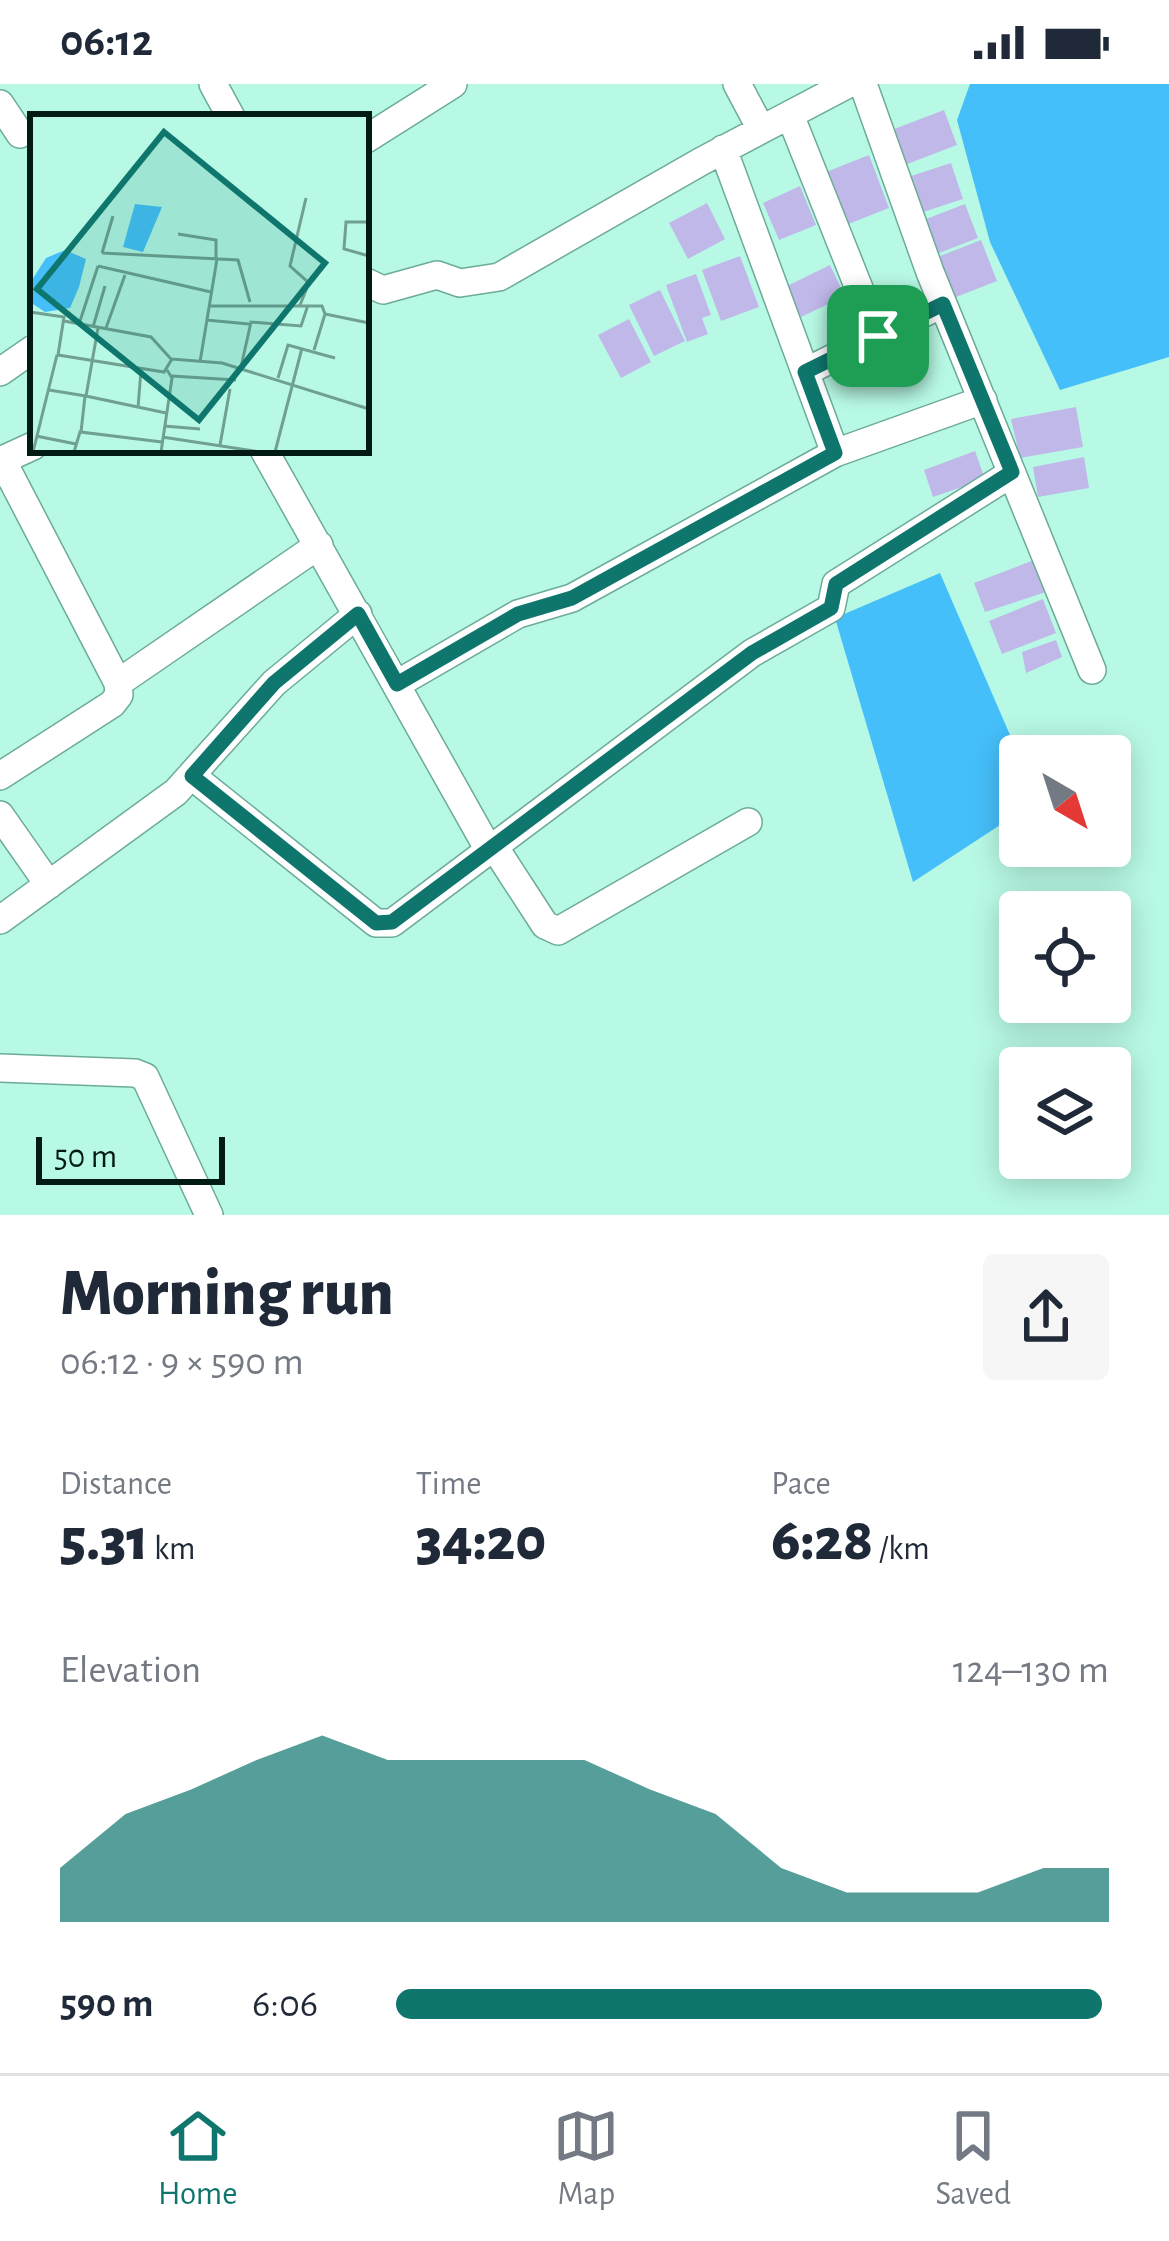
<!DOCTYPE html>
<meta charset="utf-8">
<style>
:root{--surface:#fff;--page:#f6f6f7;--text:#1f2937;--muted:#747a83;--line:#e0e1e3;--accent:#0f766e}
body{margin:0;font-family:"Alegreya Sans",sans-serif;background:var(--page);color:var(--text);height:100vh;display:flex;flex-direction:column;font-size:45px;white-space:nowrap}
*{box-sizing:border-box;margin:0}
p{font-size:39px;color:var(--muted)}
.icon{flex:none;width:66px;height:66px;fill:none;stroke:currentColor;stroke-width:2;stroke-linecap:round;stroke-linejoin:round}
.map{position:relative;height:1131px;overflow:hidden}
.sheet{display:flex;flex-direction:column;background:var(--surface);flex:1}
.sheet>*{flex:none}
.needle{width:78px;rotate:141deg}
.fabs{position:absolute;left:999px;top:651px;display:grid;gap:24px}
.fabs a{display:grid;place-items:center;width:132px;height:132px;border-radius:12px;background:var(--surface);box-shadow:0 6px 30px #0003;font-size:60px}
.scale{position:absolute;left:36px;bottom:30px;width:189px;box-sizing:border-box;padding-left:12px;border:6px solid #011b14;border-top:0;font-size:33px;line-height:42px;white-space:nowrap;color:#011b14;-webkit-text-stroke:9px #b8f9e5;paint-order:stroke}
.pin{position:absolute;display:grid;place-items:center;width:102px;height:102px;color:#fff;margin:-51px;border-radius:24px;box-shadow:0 6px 18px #0006}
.round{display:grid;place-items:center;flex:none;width:126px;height:126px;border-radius:12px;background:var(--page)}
.overview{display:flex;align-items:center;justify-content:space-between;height:204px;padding:0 60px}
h1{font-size:66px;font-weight:800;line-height:90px}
.metrics{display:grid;grid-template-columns:repeat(3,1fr);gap:18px;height:204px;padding:12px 60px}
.metrics div{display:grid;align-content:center}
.metrics b{font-size:60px;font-weight:800}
.metrics small{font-size:33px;font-weight:400}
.metrics p{font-size:33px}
.chart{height:336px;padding:24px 60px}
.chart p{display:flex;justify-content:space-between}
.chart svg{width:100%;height:216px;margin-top:12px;fill:var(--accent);opacity:.7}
ul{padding:0 60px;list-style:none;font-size:39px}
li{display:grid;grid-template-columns:192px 144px 1fr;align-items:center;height:90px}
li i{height:30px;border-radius:15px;background:var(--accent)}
.status{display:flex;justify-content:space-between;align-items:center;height:84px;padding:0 60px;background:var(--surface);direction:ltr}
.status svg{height:33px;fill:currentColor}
.tabs{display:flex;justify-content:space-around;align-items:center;height:168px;border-top:3px solid var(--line);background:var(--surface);font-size:33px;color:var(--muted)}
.tabs a{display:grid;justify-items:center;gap:6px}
.tabs .active{color:var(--accent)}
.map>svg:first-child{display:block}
.water{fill:#45bffa}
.building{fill:#c1b8ea}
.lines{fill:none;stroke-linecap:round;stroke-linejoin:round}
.minor-casing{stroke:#6cab99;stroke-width:30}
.minor{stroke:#fff;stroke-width:27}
.route-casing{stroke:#fff;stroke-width:24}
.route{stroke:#0f766e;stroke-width:15}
.inset-road{fill:none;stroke:#6fa091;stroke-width:3}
.view{fill:#0f766e;fill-opacity:0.15;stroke:#0f766e;stroke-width:6}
.inset-edge{fill:none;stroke:#011b14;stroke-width:6}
</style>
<div class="status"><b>06:12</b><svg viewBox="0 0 49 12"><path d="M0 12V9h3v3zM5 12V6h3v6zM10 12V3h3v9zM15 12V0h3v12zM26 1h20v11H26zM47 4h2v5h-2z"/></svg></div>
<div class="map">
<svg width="1169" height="1131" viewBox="0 0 1169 1131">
<rect width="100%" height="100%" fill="#b8f9e5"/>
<!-- water -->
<path class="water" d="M970 0H1169V273L1060 306 990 158 957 36Z
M940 489 1020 674V728L913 798 835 534Z"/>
<!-- building -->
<path class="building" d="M944 26 957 61 902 82 889 47Z
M869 71 889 124 841 143 821 90Z
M951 79 963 115 920 129 908 93Z
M800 102 816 141 779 156 763 119Z
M707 119 725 155 688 175 669 139Z
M965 120 978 154 939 169 926 135Z
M981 156 997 197 951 215 935 174Z
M740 172 759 223 721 237 702 186Z
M830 181 845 212 801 233 787 202Z
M696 190 711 231 702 234 708 250 687 258 666 201Z
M660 206 685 257 654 272 629 221Z
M629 235 651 278 621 294 598 251Z
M1076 323 1083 363 1020 374 1011 335Z
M975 367 985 395 933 413 924 386Z
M1084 373 1089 404 1038 413 1033 383Z
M1034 476 1046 508 985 528 974 499Z
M1043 515 1056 549 1002 570 989 537Z
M1056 556 1062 573 1026 589 1022 568Z"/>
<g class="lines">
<defs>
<path id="minor" d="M213 0 231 33
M737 0 761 45
M863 0 930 188 1092 586
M0 20 20 50
M790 31 878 252
M366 55 453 0
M723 65 835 369
M366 198 383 206 437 191 460 199 499 193 702 77 848 0
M0 288 33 265
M805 288 942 220
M264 366 490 768
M0 377 33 362
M118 599 319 461
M397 600 518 530 572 514 835 369 983 316
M0 692 112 620 119 611 118 599 2 376
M192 692 376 839H392L752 569 831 524 836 500 1012 389
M0 731 49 801
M495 764 545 841 558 847 748 738
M0 836 176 708 274 599 358 530
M0 984 135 989 145 993 209 1131"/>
</defs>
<!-- minor casing -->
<use href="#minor" class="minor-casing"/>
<!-- minor -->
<use href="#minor" class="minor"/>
</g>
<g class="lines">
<defs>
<path id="route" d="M943 220 1012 388 836 500 831 524 752 569 392 838 376 839 192 692 274 599 358 530 397 600 518 530 572 514 835 369 805 288Z"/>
</defs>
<!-- route casing -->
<use href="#route" class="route-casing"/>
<!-- route -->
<use href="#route" class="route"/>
</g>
<!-- overview -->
<g transform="translate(30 30)">
<rect width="339" height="339" fill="#b8f9e5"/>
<path d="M105 90 132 93 113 138 93 133ZM35 136 56 145 49 173 40 194 15 198 0 188V169L16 144Z" fill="#45bffa"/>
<path class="inset-road" d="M339 108H316L314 135 339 142M148 120 186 126V145M72 139 208 146 220 188M72 139 83 102M68 152 181 178M270 191 279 169 260 152 276 84M178 192H292L295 200 339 209M0 198 34 203 28 241 134 258 142 245 192 249 339 295M176 206 219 210M34 207 121 223 141 245M49 210 68 152M63 213 75 172M68 214 56 282 136 299M76 214 95 161M284 236 295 200M170 248 187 145M211 253 221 208 271 212 278 191M142 262 206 266M248 264 258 231 305 244M19 276 56 282M108 294 111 256M134 312 170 315M51 318 55 282M6 322 46 330M132 323 231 338M190 331 200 275M3 338 27 241M44 338 50 318 132 328M131 338 142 264 137 256M245 338 272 234"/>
<path class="view" d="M134 18 295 149 169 306 7 175Z"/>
<rect width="339" height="339" class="inset-edge"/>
</g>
</svg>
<div class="fabs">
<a><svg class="needle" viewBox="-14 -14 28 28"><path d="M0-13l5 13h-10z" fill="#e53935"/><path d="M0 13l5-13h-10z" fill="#747a83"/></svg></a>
<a><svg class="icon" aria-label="locate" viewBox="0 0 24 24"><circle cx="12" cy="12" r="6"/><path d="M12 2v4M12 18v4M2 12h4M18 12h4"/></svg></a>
<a><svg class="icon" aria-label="layers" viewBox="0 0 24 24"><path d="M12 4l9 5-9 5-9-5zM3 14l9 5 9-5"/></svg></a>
</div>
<div class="scale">50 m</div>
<div class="pin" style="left:878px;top:252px;background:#1e9e55"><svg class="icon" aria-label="arrive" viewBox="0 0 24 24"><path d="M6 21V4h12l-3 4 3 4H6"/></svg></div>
</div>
<section class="sheet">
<div class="overview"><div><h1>Morning run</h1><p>06:12 · 9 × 590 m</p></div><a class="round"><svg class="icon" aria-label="share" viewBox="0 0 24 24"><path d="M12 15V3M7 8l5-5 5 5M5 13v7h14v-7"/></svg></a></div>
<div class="metrics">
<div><p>Distance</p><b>5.31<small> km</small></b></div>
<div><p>Time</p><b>34:20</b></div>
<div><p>Pace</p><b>6:28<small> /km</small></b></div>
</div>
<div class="chart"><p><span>Elevation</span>124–130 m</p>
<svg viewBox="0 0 160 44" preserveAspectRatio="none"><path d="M0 44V33L10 22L20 17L30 11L40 6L50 11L60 11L70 11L80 11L90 17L100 22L110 33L120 38L130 38L140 38L150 33L160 33V44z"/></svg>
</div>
<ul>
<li><b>590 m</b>6:06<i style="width:99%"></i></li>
</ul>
</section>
<nav class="tabs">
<a class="active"><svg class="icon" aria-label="home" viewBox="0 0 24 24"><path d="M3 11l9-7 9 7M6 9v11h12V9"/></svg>Home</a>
<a><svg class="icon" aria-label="map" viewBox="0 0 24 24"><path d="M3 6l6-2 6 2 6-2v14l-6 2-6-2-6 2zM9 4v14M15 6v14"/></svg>Map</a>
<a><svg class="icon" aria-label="saved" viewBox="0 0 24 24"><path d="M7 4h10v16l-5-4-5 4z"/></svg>Saved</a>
</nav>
